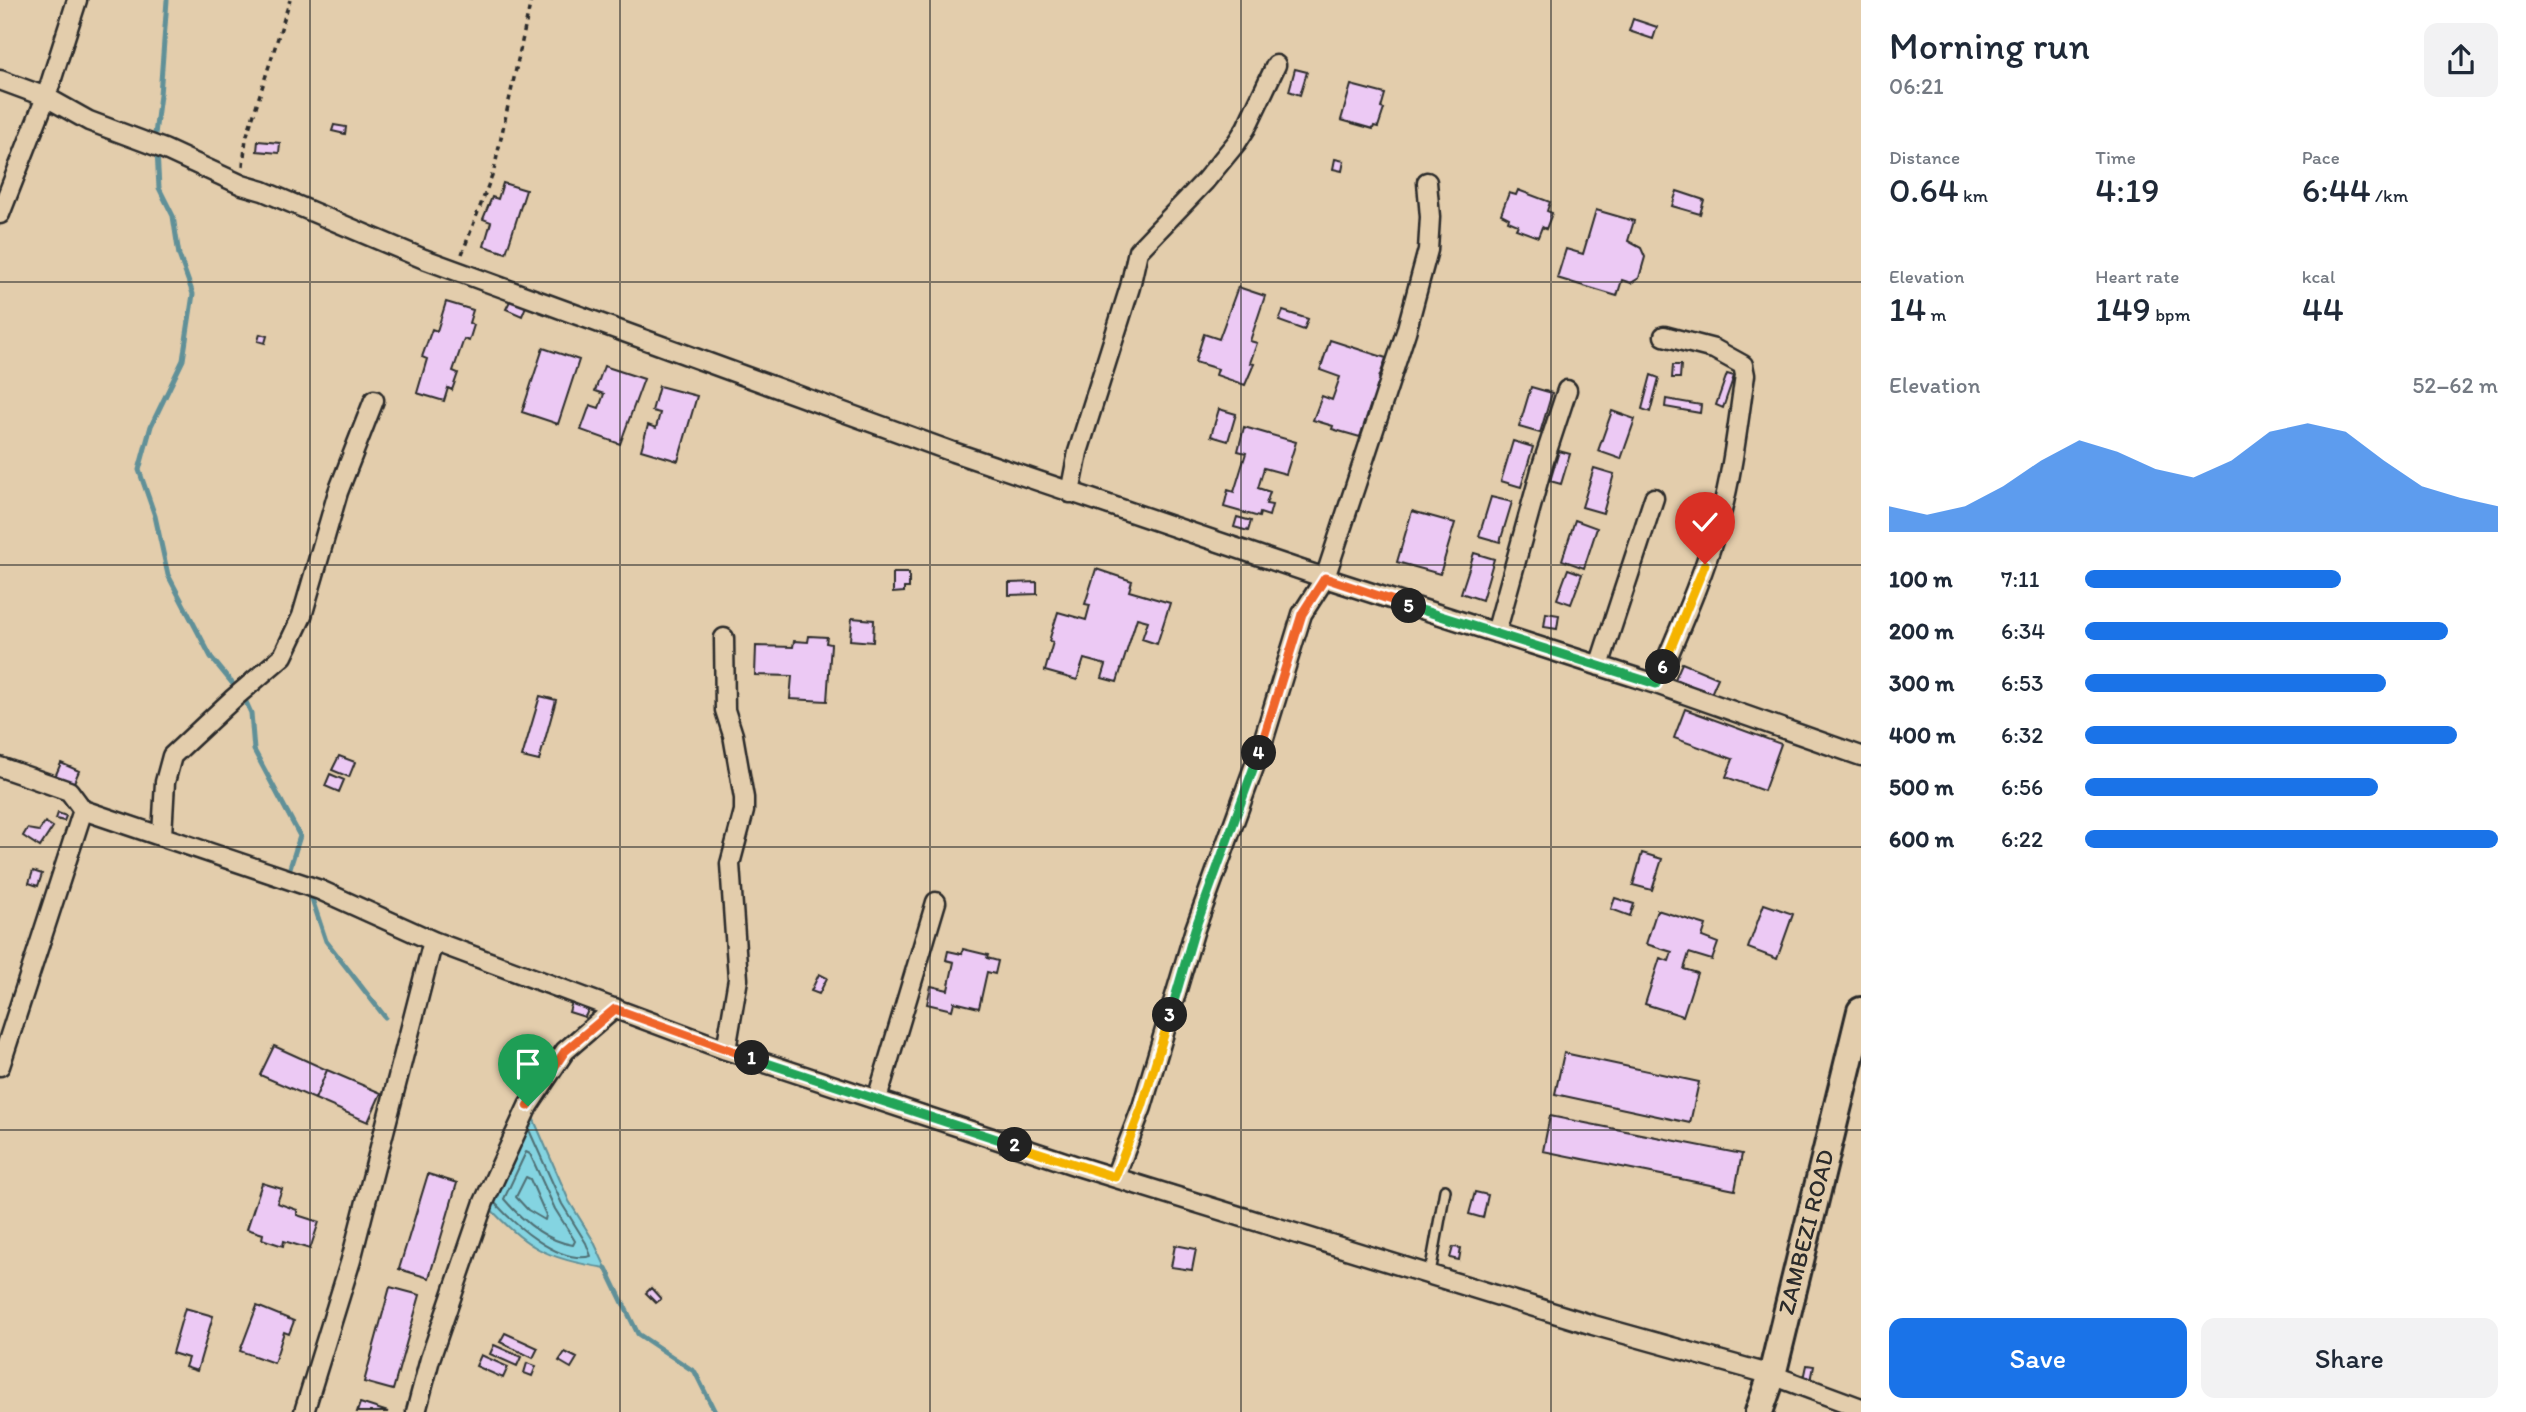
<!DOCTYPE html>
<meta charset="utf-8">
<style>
:root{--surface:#fff;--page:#f2f2f3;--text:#1f2937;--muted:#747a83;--accent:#1a73e8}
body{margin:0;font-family:Itim,sans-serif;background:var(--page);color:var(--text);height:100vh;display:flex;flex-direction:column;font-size:26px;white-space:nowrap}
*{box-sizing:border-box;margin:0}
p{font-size:23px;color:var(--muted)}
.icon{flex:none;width:38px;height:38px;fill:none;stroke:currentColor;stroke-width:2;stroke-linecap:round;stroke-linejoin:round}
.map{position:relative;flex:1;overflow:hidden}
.panel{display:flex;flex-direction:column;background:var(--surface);width:665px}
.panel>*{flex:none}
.pin{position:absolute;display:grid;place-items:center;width:60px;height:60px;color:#fff;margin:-72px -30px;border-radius:50% 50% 50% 0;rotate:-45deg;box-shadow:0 0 7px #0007}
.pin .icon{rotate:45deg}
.km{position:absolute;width:35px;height:35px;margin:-18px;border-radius:50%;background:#222;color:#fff;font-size:19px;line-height:35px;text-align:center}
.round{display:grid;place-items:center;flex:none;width:74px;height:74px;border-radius:14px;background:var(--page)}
.headline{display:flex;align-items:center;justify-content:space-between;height:119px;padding:0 28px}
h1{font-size:38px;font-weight:600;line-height:52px}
.stats{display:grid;grid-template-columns:repeat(3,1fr);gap:10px;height:119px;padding:7px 28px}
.stats div{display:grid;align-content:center}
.stats b{font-size:35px;font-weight:600}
.stats small{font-size:19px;font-weight:400}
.stats p{font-size:19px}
.chart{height:196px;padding:14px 28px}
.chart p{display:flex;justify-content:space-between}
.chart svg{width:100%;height:126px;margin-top:7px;fill:var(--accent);opacity:.7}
.action{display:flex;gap:14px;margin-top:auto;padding:14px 28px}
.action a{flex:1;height:80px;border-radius:14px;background:var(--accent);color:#fff;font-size:28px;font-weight:600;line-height:80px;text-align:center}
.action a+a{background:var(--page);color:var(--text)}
ul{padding:0 28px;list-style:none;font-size:23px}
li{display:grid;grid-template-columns:112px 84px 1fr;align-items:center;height:52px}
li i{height:18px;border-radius:9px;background:var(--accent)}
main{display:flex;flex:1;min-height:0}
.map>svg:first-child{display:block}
.water{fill:#84d4e1;stroke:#609098;stroke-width:2}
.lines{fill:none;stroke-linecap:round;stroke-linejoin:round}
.shore{stroke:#4f6f74;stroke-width:2}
.stream{stroke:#609098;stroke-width:5}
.building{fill:#ecc9f4;stroke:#2b2b2b;stroke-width:2}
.lane-casing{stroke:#2b2b2b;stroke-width:14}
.street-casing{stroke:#2b2b2b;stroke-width:23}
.secondary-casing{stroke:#2b2b2b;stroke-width:32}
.path{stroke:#2b2b2b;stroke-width:3.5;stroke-dasharray:5 5;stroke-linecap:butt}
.lane{stroke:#e3cdac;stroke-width:9}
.street{stroke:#e3cdac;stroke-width:18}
.secondary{stroke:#e3cdac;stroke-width:26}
.split-1-casing{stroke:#fff;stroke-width:14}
.split-2-casing{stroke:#fff;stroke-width:14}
.split-3-casing{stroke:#fff;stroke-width:14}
.split-4-casing{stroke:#fff;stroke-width:14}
.split-5-casing{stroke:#fff;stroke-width:14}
.split-6-casing{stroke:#fff;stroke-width:14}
.split-7-casing{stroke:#fff;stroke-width:14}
.split-1{stroke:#f0652b;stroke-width:9}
.split-2{stroke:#22a559;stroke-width:9}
.split-3{stroke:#f5b400;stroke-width:9}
.split-4{stroke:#22a559;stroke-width:9}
.split-5{stroke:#f0652b;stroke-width:9}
.split-6{stroke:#22a559;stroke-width:9}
.split-7{stroke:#f5b400;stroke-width:9}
.grid{fill:none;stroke:#2b2b2b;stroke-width:2;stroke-opacity:0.55}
.labels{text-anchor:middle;stroke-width:5;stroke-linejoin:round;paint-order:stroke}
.street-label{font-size:24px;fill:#2b2b2b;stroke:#e3cdac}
</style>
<main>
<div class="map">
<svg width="1861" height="1412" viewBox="0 0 1861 1412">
<rect width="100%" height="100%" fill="#e3cdac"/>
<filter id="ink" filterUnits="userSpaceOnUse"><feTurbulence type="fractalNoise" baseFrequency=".0143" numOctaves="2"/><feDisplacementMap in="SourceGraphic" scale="14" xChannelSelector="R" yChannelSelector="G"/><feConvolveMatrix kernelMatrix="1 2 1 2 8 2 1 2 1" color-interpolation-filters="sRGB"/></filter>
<g filter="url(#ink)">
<!-- water -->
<path class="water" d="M528 1106 569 1201 593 1240 606 1268C544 1259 526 1247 484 1202Z"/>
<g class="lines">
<!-- shore -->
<path class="shore" d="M526 1152 530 1154 555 1209 575 1241 573 1245C545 1241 522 1220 504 1199Z
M526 1177 530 1179 546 1215 545 1220 528 1210 516 1197Z
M495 1203C515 1225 559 1265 591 1256L586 1243 562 1204 529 1130"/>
<!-- stream -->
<path class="stream" d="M154 142 160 95 167 0
M157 151 159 188 173 216 179 255 193 294 183 360 151 426 139 470 155 516 168 575 211 657 237 689
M246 702 251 713 254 750 300 836 288 874
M304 892 312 899 326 941 385 1017
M606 1268 638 1334 695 1372 715 1412"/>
</g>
<!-- building -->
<path class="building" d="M1633 19 1657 27 1653 39 1629 31Z
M1295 69 1307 72 1300 95 1289 91Z
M1351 85 1385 94 1381 108 1384 109 1378 127 1374 126 1373 129 1341 120Z
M334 125 346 127 345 134 332 131Z
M258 141 280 143 279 153 257 151Z
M1335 159 1344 161 1342 171 1333 169Z
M503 183 526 190 506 253 484 246 491 222 483 219 492 197 498 199Z
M1518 190 1550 202 1547 211 1552 213 1546 229 1542 227 1538 237 1516 229 1518 225 1508 221 1509 218 1501 214 1509 193 1516 195Z
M1677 191 1704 200 1700 214 1672 206Z
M1596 210 1634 221 1628 241 1641 248 1645 257 1639 278 1631 283 1622 280 1617 296 1557 278 1566 249 1583 254Z
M1238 287 1265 296 1250 341 1257 343 1250 363 1254 364 1245 385 1216 375 1218 369 1195 362 1204 334 1219 339Z
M511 299 526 306 522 316 506 309Z
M446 302 473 310 469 323 474 325 469 341 464 339 453 371 458 373 452 390 448 388 444 401 417 393 427 359 422 357 432 329 437 331Z
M1283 311 1308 319 1304 330 1279 321Z
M260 334 267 336 265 343 258 341Z
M1330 340 1386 358 1379 378 1385 381 1377 405 1371 403 1360 437 1332 429 1333 426 1313 420 1322 396 1332 400 1340 377 1320 370Z
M543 348 579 360 558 424 522 412Z
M1673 365H1681L1680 378H1672Z
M604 366 644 379 620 444 581 430 590 405 599 408 604 394 595 391Z
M1727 374 1734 376 1723 408 1716 405Z
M1651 375 1659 378 1650 412 1642 409Z
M659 386 697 396 678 461 641 450 648 425 656 428 660 413 652 411Z
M1531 387 1552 393 1540 433 1519 427Z
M1666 399 1701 405 1700 413 1665 407Z
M1219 409 1236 414 1228 441 1211 436Z
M1612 411 1635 419 1621 459 1598 451Z
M1244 427 1296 442 1286 474 1264 468 1258 488 1270 492 1266 504 1272 505 1269 516 1260 513 1259 517 1224 507 1228 490 1234 492 1246 453 1238 451Z
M1513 441 1533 447 1521 487 1501 481Z
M1559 451 1570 454 1561 484 1550 481Z
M1594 468 1614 474 1603 513 1582 507Z
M1491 497 1512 502 1500 542 1479 536Z
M1412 511 1455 523 1440 574 1397 562Z
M1237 517 1251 521 1248 531 1234 527Z
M1575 520 1597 528 1584 568 1562 560Z
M1474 553 1494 559 1482 600 1461 593Z
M1096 569 1132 581 1129 591 1170 603 1157 644 1142 639 1148 621 1137 618 1117 682 1102 678 1106 665 1084 659 1077 680 1045 671 1053 642 1049 641 1058 612 1086 620 1090 605 1085 604Z
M1568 569 1582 574 1571 604 1557 599Z
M893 573H909V588H904V592L893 593Z
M1037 582V594L1009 595V583Z
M1546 613 1559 615 1557 629 1544 627Z
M852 618 874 620 873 642 850 640Z
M809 636 827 637 826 643 831 644 827 701 790 699 792 676 755 675 756 646 793 647 794 641 808 642Z
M1682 663 1718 678 1711 694 1675 679Z
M540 696 556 700 539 761 522 757Z
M1685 709 1781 744 1764 791 1726 777 1733 759 1674 738Z
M339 756 355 762 349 777 332 770Z
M61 763 79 771 72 787 54 779Z
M330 774 344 780 339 792 325 786Z
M58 813 66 816 64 821 56 819Z
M45 822 53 827 40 847 23 836 27 829 39 831Z
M1642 853 1662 859 1652 890 1633 885Z
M33 871 42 874 38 886 29 883Z
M1615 898 1634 904 1630 916 1611 909Z
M1764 904 1793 914 1777 959 1748 948Z
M1657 910 1706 925 1702 937 1718 943 1712 960 1689 953 1684 969 1697 973 1683 1016 1645 1004 1660 958 1669 961 1672 952 1646 944Z
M963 949 988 955 987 958 998 961 995 974 987 972 979 1008 954 1002 952 1010 927 1004 931 986 948 990 954 962 946 960 948 951 962 954Z
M819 974 827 978 819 994 811 991Z
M572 1002 589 1008 585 1017 569 1012Z
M274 1046 327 1070 315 1099 260 1075Z
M1564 1053 1699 1082 1690 1123 1555 1094Z
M327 1070 381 1093 368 1122 315 1099Z
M1550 1116 1742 1154 1735 1190 1543 1151Z
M428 1174 457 1183 429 1278 399 1269Z
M262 1183 282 1189 277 1203 297 1210V1215L319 1222 310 1249 284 1241 283 1246 262 1239 263 1234 247 1229Z
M1475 1192 1488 1195 1483 1218 1469 1214Z
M1175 1245 1196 1249 1192 1270 1171 1267Z
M1453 1247 1461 1248 1459 1260 1450 1258Z
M390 1287 420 1295 393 1390 364 1382Z
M651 1288 661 1299 656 1303 646 1293Z
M257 1306 294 1321 289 1334 284 1332 274 1363 240 1351Z
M185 1308 213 1316 197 1371 185 1367 188 1358 172 1353Z
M505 1333 538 1348 533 1358 500 1342Z
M494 1345 521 1357 517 1366 490 1354Z
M565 1352 577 1358 571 1368 559 1361Z
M481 1355 508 1367 503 1378 476 1366Z
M527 1363 536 1366 532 1376 524 1373Z
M1807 1365 1814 1366 1811 1381 1804 1379Z
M360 1403 388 1412H357Z"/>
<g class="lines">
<defs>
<path id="lane" d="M1430 1273 1445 1190"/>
<path id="street" d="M0 80 46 97 89 121 164 149 242 185 263 191 424 259 953 452 1325 578 1656 684 1861 756
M0 214 46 97 77 0
M1070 493 1078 452 1130 287 1138 251 1205 181 1237 142 1246 128 1276 65
M1496 633 1543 463 1567 390
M724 638 725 710 733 735 744 798V811L730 864 738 979 726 1050
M1599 666 1654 498
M1656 684C1679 630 1704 575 1720 518 1733 471 1738 422 1745 375L1743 365 1714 349 1664 336
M0 767 69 791 83 810 320 890 433 941 726 1050 1077 1166 1593 1325 1772 1375 1861 1408
M162 835 165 782 172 756 234 698 283 656 302 616 338 492 374 400
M0 1066 83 810
M877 1099 936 902
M1115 1177 1142 1107 1195 929 1261 748 1302 614 1325 578 1406 332 1428 250 1430 217 1427 182
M304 1412 351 1260 433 941
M416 1412 430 1359 484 1202 528 1106 565 1051 615 1008"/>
<path id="secondary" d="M1759 1412 1772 1375 1861 1011"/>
</defs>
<!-- lane casing -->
<use href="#lane" class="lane-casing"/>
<!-- street casing -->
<use href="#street" class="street-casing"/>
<!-- secondary casing -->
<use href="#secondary" class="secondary-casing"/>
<!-- path -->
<path class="path" d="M243 166 246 138 290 0
M462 254 494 170 531 0"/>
<!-- lane -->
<use href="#lane" class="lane"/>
<!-- street -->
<use href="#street" class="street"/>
<!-- secondary -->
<use href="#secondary" class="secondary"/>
</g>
</g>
<g class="lines" filter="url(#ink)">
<defs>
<path id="split-1" d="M528 1106 565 1051 615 1009 752 1058"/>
<path id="split-2" d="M752 1058 1015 1145"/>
<path id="split-3" d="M1015 1145 1115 1177 1142 1107 1170 1015"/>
<path id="split-4" d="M1170 1015 1195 929 1259 753"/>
<path id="split-5" d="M1259 753 1302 614 1325 578 1409 606"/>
<path id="split-6" d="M1409 606 1656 684 1663 667"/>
<path id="split-7" d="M1663 667 1705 564"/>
</defs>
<!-- split-1 casing -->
<use href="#split-1" class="split-1-casing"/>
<!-- split-2 casing -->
<use href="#split-2" class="split-2-casing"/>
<!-- split-3 casing -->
<use href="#split-3" class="split-3-casing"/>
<!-- split-4 casing -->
<use href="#split-4" class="split-4-casing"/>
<!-- split-5 casing -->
<use href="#split-5" class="split-5-casing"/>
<!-- split-6 casing -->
<use href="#split-6" class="split-6-casing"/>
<!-- split-7 casing -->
<use href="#split-7" class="split-7-casing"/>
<!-- split-1 -->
<use href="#split-1" class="split-1"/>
<!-- split-2 -->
<use href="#split-2" class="split-2"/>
<!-- split-3 -->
<use href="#split-3" class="split-3"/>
<!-- split-4 -->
<use href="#split-4" class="split-4"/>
<!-- split-5 -->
<use href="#split-5" class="split-5"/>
<!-- split-6 -->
<use href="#split-6" class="split-6"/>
<!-- split-7 -->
<use href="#split-7" class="split-7"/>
</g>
<!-- grid -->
<path class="grid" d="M310 0V1412M620 0V1412M930 0V1412M1241 0V1412M1551 0V1412M0 282H1861M0 565H1861M0 847H1861M0 1130H1861"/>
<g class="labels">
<!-- street labels -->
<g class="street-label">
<text transform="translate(1806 1232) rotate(-76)" y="8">ZAMBEZI ROAD</text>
</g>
</g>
</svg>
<div class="pin" style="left:528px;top:1106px;background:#1e9e55"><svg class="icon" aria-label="arrive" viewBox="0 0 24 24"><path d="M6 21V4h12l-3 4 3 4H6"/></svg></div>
<div class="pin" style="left:1705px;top:564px;background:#d93025"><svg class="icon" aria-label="check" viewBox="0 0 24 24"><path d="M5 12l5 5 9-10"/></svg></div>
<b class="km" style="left:752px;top:1058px">1</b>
<b class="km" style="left:1015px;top:1145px">2</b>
<b class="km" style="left:1170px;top:1015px">3</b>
<b class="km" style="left:1259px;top:753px">4</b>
<b class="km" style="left:1409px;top:606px">5</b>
<b class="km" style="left:1663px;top:667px">6</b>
</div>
<section class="panel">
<div class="headline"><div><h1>Morning run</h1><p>06:21</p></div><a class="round"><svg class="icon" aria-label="share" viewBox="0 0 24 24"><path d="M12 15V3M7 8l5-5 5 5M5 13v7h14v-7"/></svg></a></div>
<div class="stats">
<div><p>Distance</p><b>0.64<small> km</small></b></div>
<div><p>Time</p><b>4:19</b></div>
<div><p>Pace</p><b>6:44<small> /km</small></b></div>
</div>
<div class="stats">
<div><p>Elevation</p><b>14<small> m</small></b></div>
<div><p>Heart rate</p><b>149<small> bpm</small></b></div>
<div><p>kcal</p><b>44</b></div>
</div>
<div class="chart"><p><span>Elevation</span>52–62 m</p>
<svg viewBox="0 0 160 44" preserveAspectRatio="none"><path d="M0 44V35L10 38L20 35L30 28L40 19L50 12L60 16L70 22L80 25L90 19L100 9L110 6L120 9L130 19L140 28L150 32L160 35V44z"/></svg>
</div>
<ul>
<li><b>100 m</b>7:11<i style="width:62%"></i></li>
<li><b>200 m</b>6:34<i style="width:88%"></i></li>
<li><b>300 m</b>6:53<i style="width:73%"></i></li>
<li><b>400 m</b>6:32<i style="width:90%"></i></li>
<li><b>500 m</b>6:56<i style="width:71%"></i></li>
<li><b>600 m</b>6:22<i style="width:100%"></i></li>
</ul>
<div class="action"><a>Save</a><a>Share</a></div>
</section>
</main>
